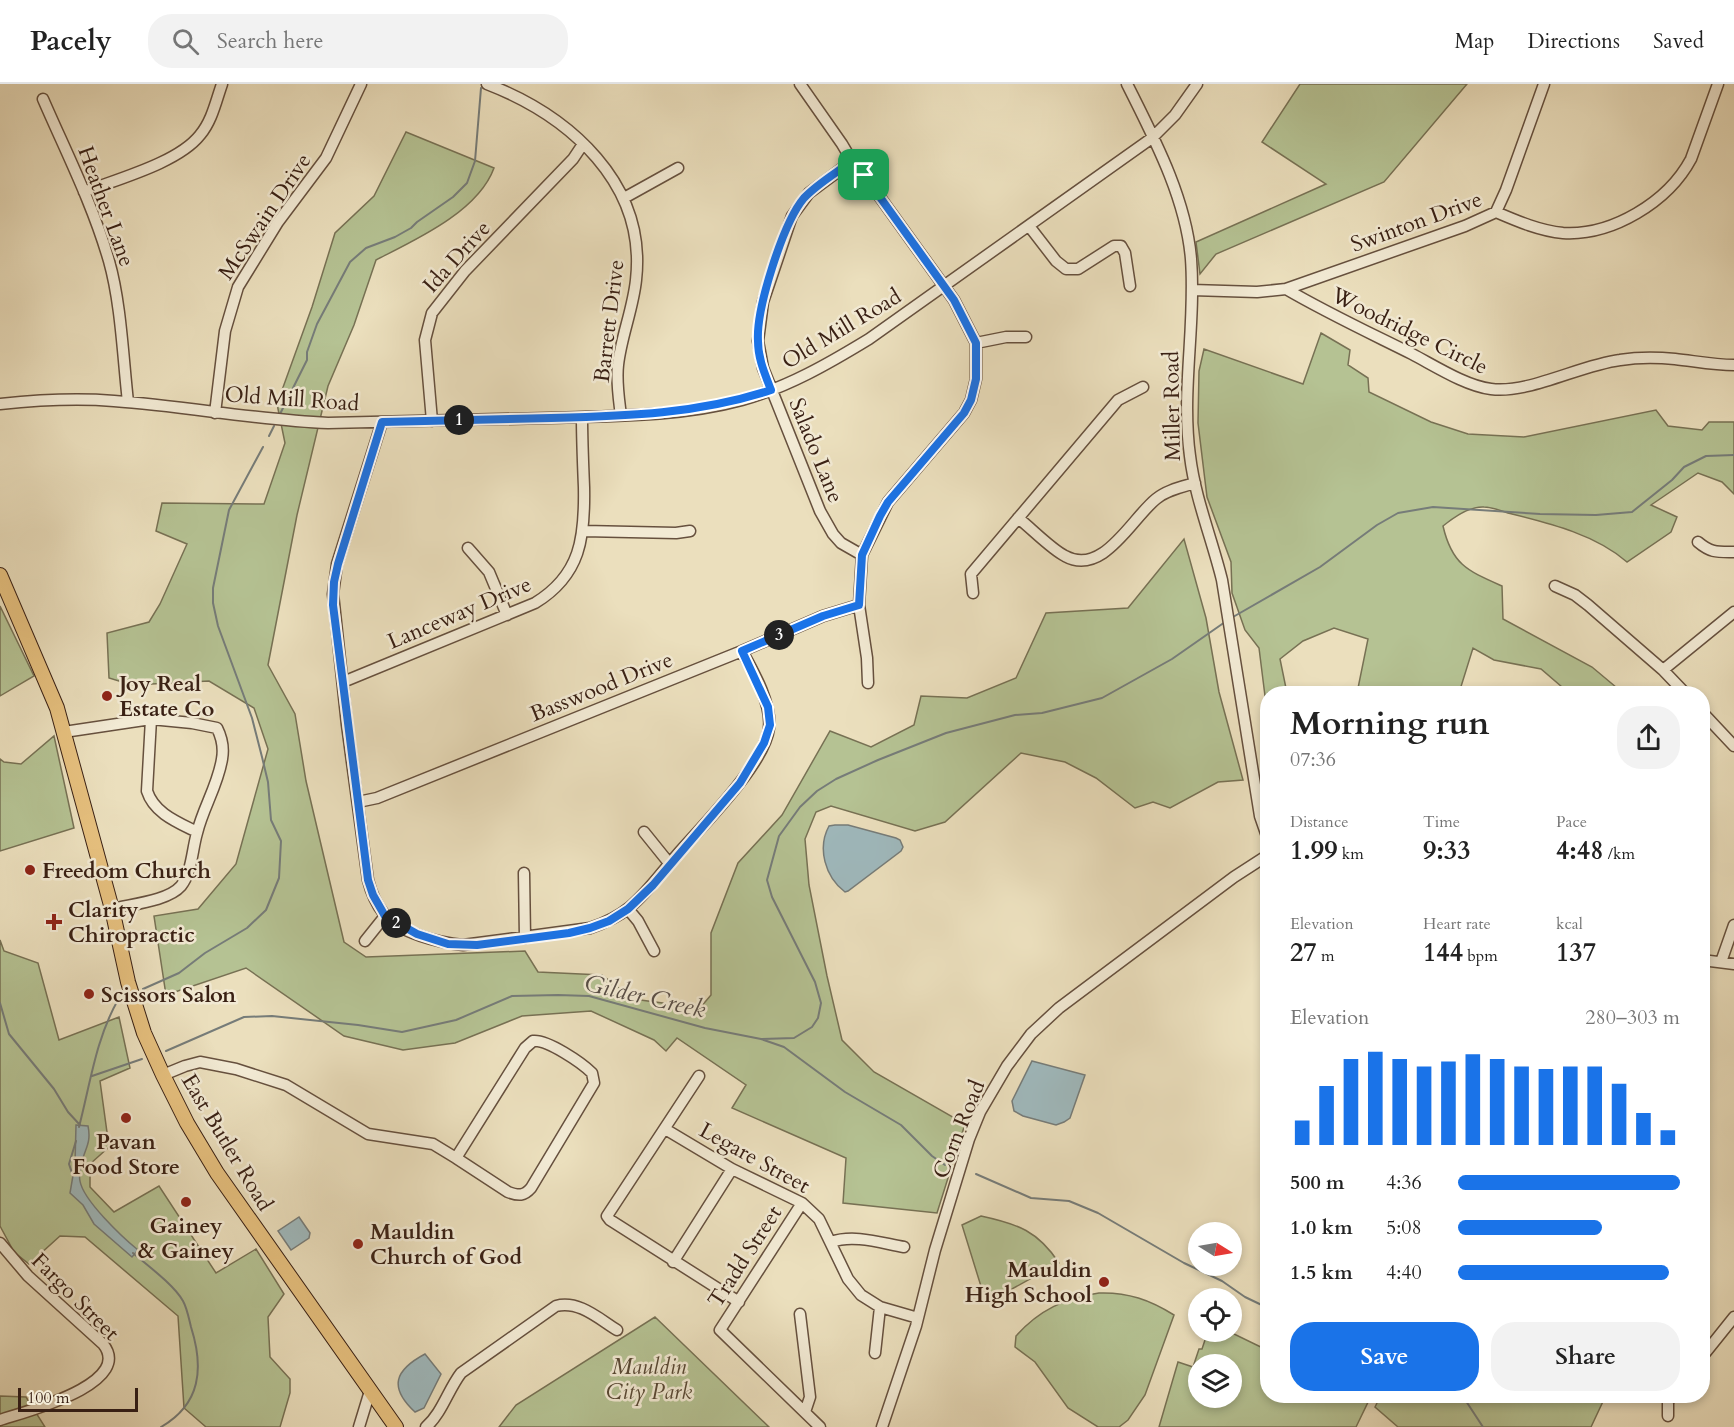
<!DOCTYPE html>
<meta charset="utf-8">
<style>
:root{--surface:#fff;--page:#f2f2f2;--text:#222;--muted:#767676;--line:#e0e0e0;--accent:#1a73e8}
body{margin:0;font-family:Cardo,serif;background:var(--page);color:var(--text);height:100vh;display:flex;flex-direction:column;font-size:22px;white-space:nowrap}
*{box-sizing:border-box;margin:0}
p{font-size:20px;color:var(--muted)}
.icon{flex:none;width:33px;height:33px;fill:none;stroke:currentColor;stroke-width:2;stroke-linecap:round;stroke-linejoin:round}
.map{position:relative;flex:1;overflow:hidden}
.drawer{position:absolute;left:1260px;top:602px;width:450px;height:717px;display:flex;flex-direction:column;background:var(--surface);border-radius:24px;box-shadow:0 3px 9px #0003}
.drawer>*{flex:none}
.needle{width:39px;rotate:101deg}
.buttons{position:absolute;left:1188px;top:1138px;display:grid;gap:12px}
.buttons a{display:grid;place-items:center;width:54px;height:54px;border-radius:50%;background:var(--surface);box-shadow:0 3px 9px #0003;font-size:30px}
.scale{position:absolute;left:18px;bottom:15px;width:120px;box-sizing:border-box;padding-left:6px;border:3px solid #392014;border-top:0;font-size:16px;line-height:21px;white-space:nowrap;color:#392014;-webkit-text-stroke:4px #f2ead4;paint-order:stroke}
.pin{position:absolute;display:grid;place-items:center;width:51px;height:51px;color:#fff;margin:-26px;border-radius:12px;box-shadow:0 3px 9px #0006}
.km{position:absolute;width:30px;height:30px;margin:-15px;border-radius:50%;background:#222;color:#fff;font-size:16px;line-height:30px;text-align:center}
.round{display:grid;place-items:center;flex:none;width:63px;height:63px;border-radius:24px;background:var(--page)}
.summary{display:flex;align-items:center;justify-content:space-between;height:102px;padding:0 30px}
h1{font-size:33px;font-weight:700;line-height:45px}
.metrics{display:grid;grid-template-columns:repeat(3,1fr);gap:9px;height:102px;padding:6px 30px}
.metrics div{display:grid;align-content:center}
.metrics b{font-size:26px;font-weight:700}
.metrics small{font-size:16px;font-weight:400}
.metrics p{font-size:16px}
.chart{height:168px;padding:12px 30px}
.chart p{display:flex;justify-content:space-between}
.chart svg{width:100%;height:108px;margin-top:6px;stroke:var(--accent);stroke-width:6}
.action{display:flex;gap:12px;margin-top:auto;padding:12px 30px}
.action a{flex:1;height:69px;border-radius:24px;background:var(--accent);color:#fff;font-size:24px;font-weight:700;line-height:69px;text-align:center}
.action a+a{background:var(--page);color:var(--text)}
ul{padding:0 30px;list-style:none;font-size:20px}
li{display:grid;grid-template-columns:96px 72px 1fr;align-items:center;height:45px}
li i{height:15px;border-radius:8px;background:var(--accent)}
header{display:flex;align-items:center;gap:36px;box-sizing:border-box;height:84px;padding:0 30px;background:var(--surface);border-bottom:2px solid var(--line)}
header strong{font-size:28px}
nav{display:flex;gap:33px;margin-inline-start:auto;font-size:21px}
.search{width:420px;height:54px;background:var(--page);display:flex;align-items:center;gap:15px;box-sizing:border-box;padding:0 21px;border-radius:24px;color:var(--muted);font-size:22px}
.map>svg:first-child{display:block}
.green{fill:#b5c293;stroke:#777154;stroke-width:1.5;fill-rule:evenodd}
.water{fill:#9fb9bd;stroke:#767c79;stroke-width:1.5}
.lines{fill:none;stroke-linecap:round;stroke-linejoin:round}
.stream{stroke:#767c79;stroke-width:2}
.minor-casing{stroke:#66503e;stroke-width:13}
.major-casing{stroke:#392014;stroke-width:16}
.minor{stroke:#f2ead4;stroke-width:10}
.major{stroke:#e6c07e;stroke-width:14}
.route-casing{stroke:#fff;stroke-width:12}
.route{stroke:#1a73e8;stroke-width:8}
.poi-dot{fill:#8f2418;stroke:#f2ead4;stroke-width:2}
.labels{text-anchor:middle;stroke-width:5;stroke-linejoin:round;paint-order:stroke}
.street-label{font-size:22px;fill:#392014;stroke:#f2ead4}
.poi-label{font-size:22px;font-weight:bold;fill:#392014;stroke:#f2ead4;text-anchor:start}
.park-label{font-size:22px;font-style:italic;fill:#584834;stroke:#f2ead4}
.water-label{font-size:24px;font-style:italic;fill:#584e47;stroke:#f2ead4}
</style>
<header>
<strong>Pacely</strong>
<div class="search"><svg class="icon" aria-label="search" viewBox="0 0 24 24"><circle cx="10" cy="10" r="6"/><path d="M15 15l6 6"/></svg>Search here</div>
<nav><a>Map</a><a>Directions</a><a>Saved</a></nav>
</header>
<div class="map">
<svg width="1734" height="1343" viewBox="0 0 1734 1343">
<rect width="100%" height="100%" fill="#ebdfbd"/>
<filter id="stains"><feTurbulence type="fractalNoise" baseFrequency=".00333" numOctaves="4"/><feColorMatrix values="0 0 0 0 .2 0 0 0 0 .09 0 0 0 0 .02 0 0 0 .5 -.17"/></filter>
<radialGradient id="worn" r=".72"><stop offset=".6" stop-color="#630" stop-opacity="0"/><stop offset="1" stop-color="#630" stop-opacity=".3"/></radialGradient>
<!-- green -->
<path class="green" d="M1300 0H1467L1384 98 1216 170 1200 190 1196 158 1326 100 1262 58Z
M406 48 494 84C478 128 415 156 376 176L354 241 328 302 297 431 268 581 295 630 306 697 344 858 366 873 525 867 538 888 602 891 633 915 700 924 711 911V849L738 779 782 731 830 647 871 663 914 641 921 612 967 614 1016 594 1046 529 1128 524 1184 455 1206 534 1219 608 1243 696 1218 698 1170 724 1153 718 1135 724 1096 694 1065 678 1021 669 945 738 915 747 831 722 816 728 805 755 809 801 827 892 842 956 874 988 965 1040 937 1129 843 1119 846 1074 732 1024 746 1001 677 954 666 967 654 956 591 927 522 932 455 959 403 966 344 952 246 884 166 911 154 832 198 825 236 780 268 665 254 624 209 597 132 601 109 594 107 549 149 538 160 520 187 460 156 447 162 419 264 420 285 359 277 320 312 223 335 149 374 112Z
M1321 249 1350 266 1348 281 1368 294 1369 308 1431 338 1468 350 1524 353 1656 326 1668 342 1702 346 1709 338H1734V410L1722 398 1698 389 1651 421 1677 433 1671 448 1627 478C1596 451 1552 440 1512 430 1503 428 1493 423 1484 423 1469 422 1454 433 1443 442 1452 481 1468 487 1502 502L1503 535 1592 583 1623 609H1569L1541 585 1494 576 1473 564 1459 609H1357L1368 555 1334 544 1303 557 1280 575 1287 609H1268L1267 628 1259 564 1245 546 1232 509 1231 478 1207 413 1198 339 1199 287 1204 265 1303 300Z
M0 522 34 592 0 612Z
M54 652 74 744 0 767V675L4 678 21 680Z
M0 856 4 867 38 879 59 956 119 933 130 984 100 997 109 1063 90 1080V1103L114 1128 159 1102 216 1189 256 1165 284 1210 268 1233 270 1273 290 1295V1309L280 1343H206L184 1324 178 1232 85 1153 60 1152 29 1180 14 1168 0 1142Z
M981 1132C1018 1140 1038 1147 1059 1179L992 1216 984 1212 962 1141Z
M1099 1209C1128 1208 1150 1216 1174 1231L1145 1311 1128 1336 1119 1343H1098L1068 1324 1035 1278 1015 1263 1016 1252C1039 1226 1065 1214 1099 1209Z
M655 1233 769 1343H499L516 1321Z
M1221 1248H1230L1267 1266 1268 1311H1364L1370 1314 1356 1343H1159L1178 1278 1193 1283 1199 1265H1202L1207 1250ZM1198 1281H1232V1314H1198Z
M1381 1311H1606L1591 1343H1398L1375 1323Z
M0 1312 26 1313 45 1343H0Z"/>
<!-- water -->
<path class="water" d="M835 741H848L896 754 900 756 903 763 901 767 848 807 845 808C825 793 817 764 829 742Z
M1032 977 1085 991 1070 1034 1064 1038 1056 1041 1023 1032 1014 1027 1012 1017Z
M76 1041 88 1042C92 1061 83 1066 81 1083 80 1087 79 1093 80 1097 83 1116 122 1153 138 1166L132 1173 94 1140 83 1121 70 1109 75 1080Z
M299 1133 310 1149 309 1154 291 1166 278 1147Z
M425 1270 441 1290 424 1324 415 1328C388 1303 395 1286 425 1270Z"/>
<g class="lines">
<!-- stream -->
<path class="stream" d="M280 330 307 276V268L317 240 350 178 366 164 395 153 411 144 417 138 453 113 467 99 475 77 481 4
M269 352 274 342
M1233 533 1320 483 1377 441 1398 429 1433 423 1540 430 1596 431 1632 428 1672 396 1684 383 1706 372 1734 371
M143 905 179 889 205 869 247 844 266 826 279 794 281 757 271 736 268 698 262 673 252 634 218 542 213 519V504L229 426 263 363
M0 919 9 950 54 1005 68 1028 80 1041
M761 955 794 954 812 943 818 934 821 919 815 898 772 813 767 796 779 752 800 723 817 707 836 695 878 676 946 649 1015 631 1042 629 1102 614 1172 575 1225 538
M166 967 244 933 272 932 358 941 402 948 456 936 512 912 558 911 589 912 705 944 761 955 784 963 845 1008 901 1041 932 1072 945 1081
M92 992 142 975
M79 1043C90 1001 96 954 118 916
M976 1090 1031 1114 1069 1117 1098 1129 1184 1179 1222 1197 1245 1213 1268 1224
M73 1092 69 1080 76 1057
M133 1169C147 1181 174 1201 183 1217 187 1224 189 1235 191 1243 204 1284 201 1320 161 1343
M1462 1311 1483 1343"/>
<defs>
<path id="minor" d="M487 0C570 32 647 100 636 196 633 225 621 253 618 281 616 298 619 315 621 332
M800 0 842 60 852 77 864 91 954 216 976 259V295L971 316 964 329 888 418 862 471 859 521 867 574 868 599
M1127 0C1154 54 1186 114 1191 175 1196 241 1181 307 1190 372 1195 414 1212 455 1222 496L1260 732 1268 755
M43 15C66 68 93 121 109 177 121 219 123 274 128 318
M852 77 809 109 792 132 763 218 758 257 763 284 820 427 833 450 841 459 862 471
M84 108C117 95 178 79 200 51 212 37 216 17 222 0
M624 114 678 84
M1496 128 1506 106 1544 0
M1029 142 1056 177 1066 185H1078L1114 162H1121L1125 169 1130 202
M1286 205C1327 229 1370 249 1412 270 1435 282 1466 302 1491 305 1529 310 1580 281 1620 276 1638 273 1656 273 1675 275 1694 277 1714 281 1734 281
M1192 206 1257 208 1286 205 1465 142 1496 128C1517 137 1540 147 1563 149 1612 152 1668 118 1691 75L1718 0
M976 259 1006 253H1026
M0 320C38 316 77 314 114 317 186 322 256 336 328 339 401 338 474 336 547 334 612 332 679 333 742 316 788 303 828 280 869 255L1152 54 1175 31 1197 0
M215 329 225 247 238 203 278 138 326 74 361 0
M432 337 425 256 432 229 465 187 573 75 583 60
M382 338 337 480 333 510 347 641 368 796C371 808 376 820 384 830 398 849 441 859 463 861L590 844C605 839 619 832 630 823 648 808 661 789 676 772 701 743 765 680 769 644 772 620 753 587 742 567
M1018 434C1031 444 1051 465 1065 472 1103 493 1132 434 1156 415 1167 406 1182 403 1195 399
M584 447 676 449 690 447
M1698 458C1711 469 1717 468 1734 468
M468 464 489 488 507 531
M1555 502 1575 511 1588 521 1663 586 1685 609
M973 509 971 490 1118 316 1143 303
M1663 586 1734 528
M343 598 535 519C581 491 585 453 584 403 583 379 582 356 582 333
M1702 628 1734 662
M151 635 147 707C154 729 177 738 197 748
M64 648 151 635 192 639 217 644C222 654 224 664 222 675 218 701 203 724 197 749 192 766 192 788 181 802 168 817 132 820 112 825
M358 718 377 714 742 567 823 532 859 521
M644 748 669 779
M524 789 525 854
M628 825 638 837 654 867
M365 857 385 832
M1702 876 1734 880
M1721 878 1734 841
M533 957C547 955 582 979 592 989L594 999 531 1104C524 1112 519 1112 508 1108L456 1074 525 964Z
M163 991 185 982 200 978 236 985 286 1001 368 1050 433 1060 456 1074
M699 992 607 1132 610 1136 739 1218
M665 1045 732 1085 802 1119 819 1135 848 1195 861 1211 880 1223 918 1234
M802 1119 720 1246 820 1343
M831 1158C854 1150 881 1159 904 1163
M0 1159 28 1192 103 1260C135 1300 24 1328 0 1336
M673 1178 732 1085
M800 1230 810 1313 805 1328
M875 1269 880 1223
M1702 1273 1734 1233
M1668 1332V1318L1672 1311
M359 1343 370 1307
M426 1343C442 1329 448 1306 461 1289L556 1222C579 1216 599 1235 617 1246
M882 1343 916 1242 935 1166 969 1055 980 1028 1007 982 1031 950 1059 924 1234 793 1268 771"/>
<path id="major" d="M0 491 57 624 112 825 128 898 144 949 163 991 187 1039 217 1089 396 1343"/>
</defs>
<!-- minor casing -->
<use href="#minor" class="minor-casing"/>
<!-- major casing -->
<use href="#major" class="major-casing"/>
<!-- minor -->
<use href="#minor" class="minor"/>
<!-- major -->
<use href="#major" class="major"/>
</g>
<g class="lines">
<defs>
<path id="route" d="M852 77 864 91 954 216 976 259V295L971 316 964 329 888 418 880 432 862 471 859 521 823 532 742 567 768 623 770 641 764 659 740 699 653 801 628 825 609 837 590 844 569 849 477 861 448 860 417 850 385 832 373 811 368 796 333 521 334 498 338 480 382 338C438 337 494 335 551 334 627 332 698 330 771 306 765 290 758 275 758 257 756 225 783 139 804 114 817 100 836 89 852 77Z"/>
</defs>
<!-- route casing -->
<use href="#route" class="route-casing"/>
<!-- route -->
<use href="#route" class="route"/>
</g>
<!-- markers -->
<g class="poi-dot">
<circle cx="107" cy="612" r="6"/>
<circle cx="30" cy="786" r="6"/>
<path d="M51 829h6v6h6v6h-6v6h-6v-6h-6v-6h6z"/>
<circle cx="89" cy="910" r="6"/>
<circle cx="126" cy="1034" r="6"/>
<circle cx="186" cy="1118" r="6"/>
<circle cx="358" cy="1160" r="6"/>
<circle cx="1104" cy="1198" r="6"/>
</g>
<g class="labels">
<!-- street labels -->
<g class="street-label">
<text transform="translate(107 122) rotate(70)" y="8">Heather Lane</text>
<text transform="translate(264 132) rotate(-56)" y="8">McSwain Drive</text>
<text transform="translate(1416 137) rotate(-20)" y="8">Swinton Drive</text>
<text transform="translate(456 172) rotate(-48)" y="8">Ida Drive</text>
<text transform="translate(608 237) rotate(-83)" y="8">Barrett Drive</text>
<text transform="translate(841 244) rotate(-31)" y="8">Old Mill Road</text>
<text transform="translate(1410 246) rotate(26)" y="8">Woodridge Circle</text>
<text transform="translate(292 314) rotate(4)" y="8">Old Mill Road</text>
<text transform="translate(1171 322) rotate(-91)" y="8">Miller Road</text>
<text transform="translate(817 366) rotate(68)" y="8">Salado Lane</text>
<text transform="translate(459 528) rotate(-23)" y="8">Lanceway Drive</text>
<text transform="translate(601 602) rotate(-22)" y="8">Basswood Drive</text>
<text transform="translate(958 1045) rotate(-68)" y="8">Corn Road</text>
<text transform="translate(228 1058) rotate(59)" y="8">East Butler Road</text>
<text transform="translate(755 1073) rotate(29)" y="8">Legare Street</text>
<text transform="translate(744 1172) rotate(-57)" y="8">Tradd Street</text>
<text transform="translate(76 1212) rotate(45)" y="8">Fargo Street</text>
</g>
<!-- poi labels -->
<g class="poi-label">
<text x="119" y="607">Joy Real<tspan x="119" dy="25">Estate Co</tspan></text>
<text x="42" y="794">Freedom Church</text>
<text x="68" y="833">Clarity<tspan x="68" dy="25">Chiropractic</tspan></text>
<text x="101" y="918">Scissors Salon</text>
<text x="126" y="1065" text-anchor="middle">Pavan<tspan x="126" dy="25">Food Store</tspan></text>
<text x="186" y="1149" text-anchor="middle">Gainey<tspan x="186" dy="25">&amp; Gainey</tspan></text>
<text x="370" y="1155">Mauldin<tspan x="370" dy="25">Church of God</tspan></text>
<text x="1092" y="1193" text-anchor="end">Mauldin<tspan x="1092" dy="25">High School</tspan></text>
</g>
<!-- park labels -->
<g class="park-label">
<text x="649" y="1290">Mauldin<tspan x="649" dy="25">City Park</tspan></text>
</g>
<!-- water labels -->
<g class="water-label">
<text transform="translate(645 912) rotate(13)" y="8">Gilder Creek</text>
</g>
</g>
<rect width="100%" height="100%" filter="url(#stains)"/>
<rect width="100%" height="100%" fill="url(#worn)"/>
</svg>
<div class="buttons">
<a><svg class="needle" viewBox="-14 -14 28 28"><path d="M0-13l5 13h-10z" fill="#e53935"/><path d="M0 13l5-13h-10z" fill="#767676"/></svg></a>
<a><svg class="icon" aria-label="locate" viewBox="0 0 24 24"><circle cx="12" cy="12" r="6"/><path d="M12 2v4M12 18v4M2 12h4M18 12h4"/></svg></a>
<a><svg class="icon" aria-label="layers" viewBox="0 0 24 24"><path d="M12 4l9 5-9 5-9-5zM3 14l9 5 9-5"/></svg></a>
</div>
<div class="scale">100 m</div>
<div class="pin" style="left:864px;top:91px;background:#1e9e55"><svg class="icon" aria-label="arrive" viewBox="0 0 24 24"><path d="M6 21V4h12l-3 4 3 4H6"/></svg></div>
<b class="km" style="left:459px;top:336px">1</b>
<b class="km" style="left:396px;top:839px">2</b>
<b class="km" style="left:779px;top:551px">3</b>
<section class="drawer">
<div class="summary"><div><h1>Morning run</h1><p>07:36</p></div><a class="round"><svg class="icon" aria-label="share" viewBox="0 0 24 24"><path d="M12 15V3M7 8l5-5 5 5M5 13v7h14v-7"/></svg></a></div>
<div class="metrics">
<div><p>Distance</p><b>1.99<small> km</small></b></div>
<div><p>Time</p><b>9:33</b></div>
<div><p>Pace</p><b>4:48<small> /km</small></b></div>
</div>
<div class="metrics">
<div><p>Elevation</p><b>27<small> m</small></b></div>
<div><p>Heart rate</p><b>144<small> bpm</small></b></div>
<div><p>kcal</p><b>137</b></div>
</div>
<div class="chart"><p><span>Elevation</span>280–303 m</p>
<svg viewBox="0 0 160 44" preserveAspectRatio="none"><path d="M5 44V34M15 44V20M25 44V9M35 44V6M45 44V9M55 44V12M65 44V10M75 44V7M85 44V9M95 44V12M105 44V13M115 44V12M125 44V12M135 44V19M145 44V31M155 44V38"/></svg>
</div>
<ul>
<li><b>500 m</b>4:36<i style="width:100%"></i></li>
<li><b>1.0 km</b>5:08<i style="width:65%"></i></li>
<li><b>1.5 km</b>4:40<i style="width:95%"></i></li>
</ul>
<div class="action"><a>Save</a><a>Share</a></div>
</section>
</div>
